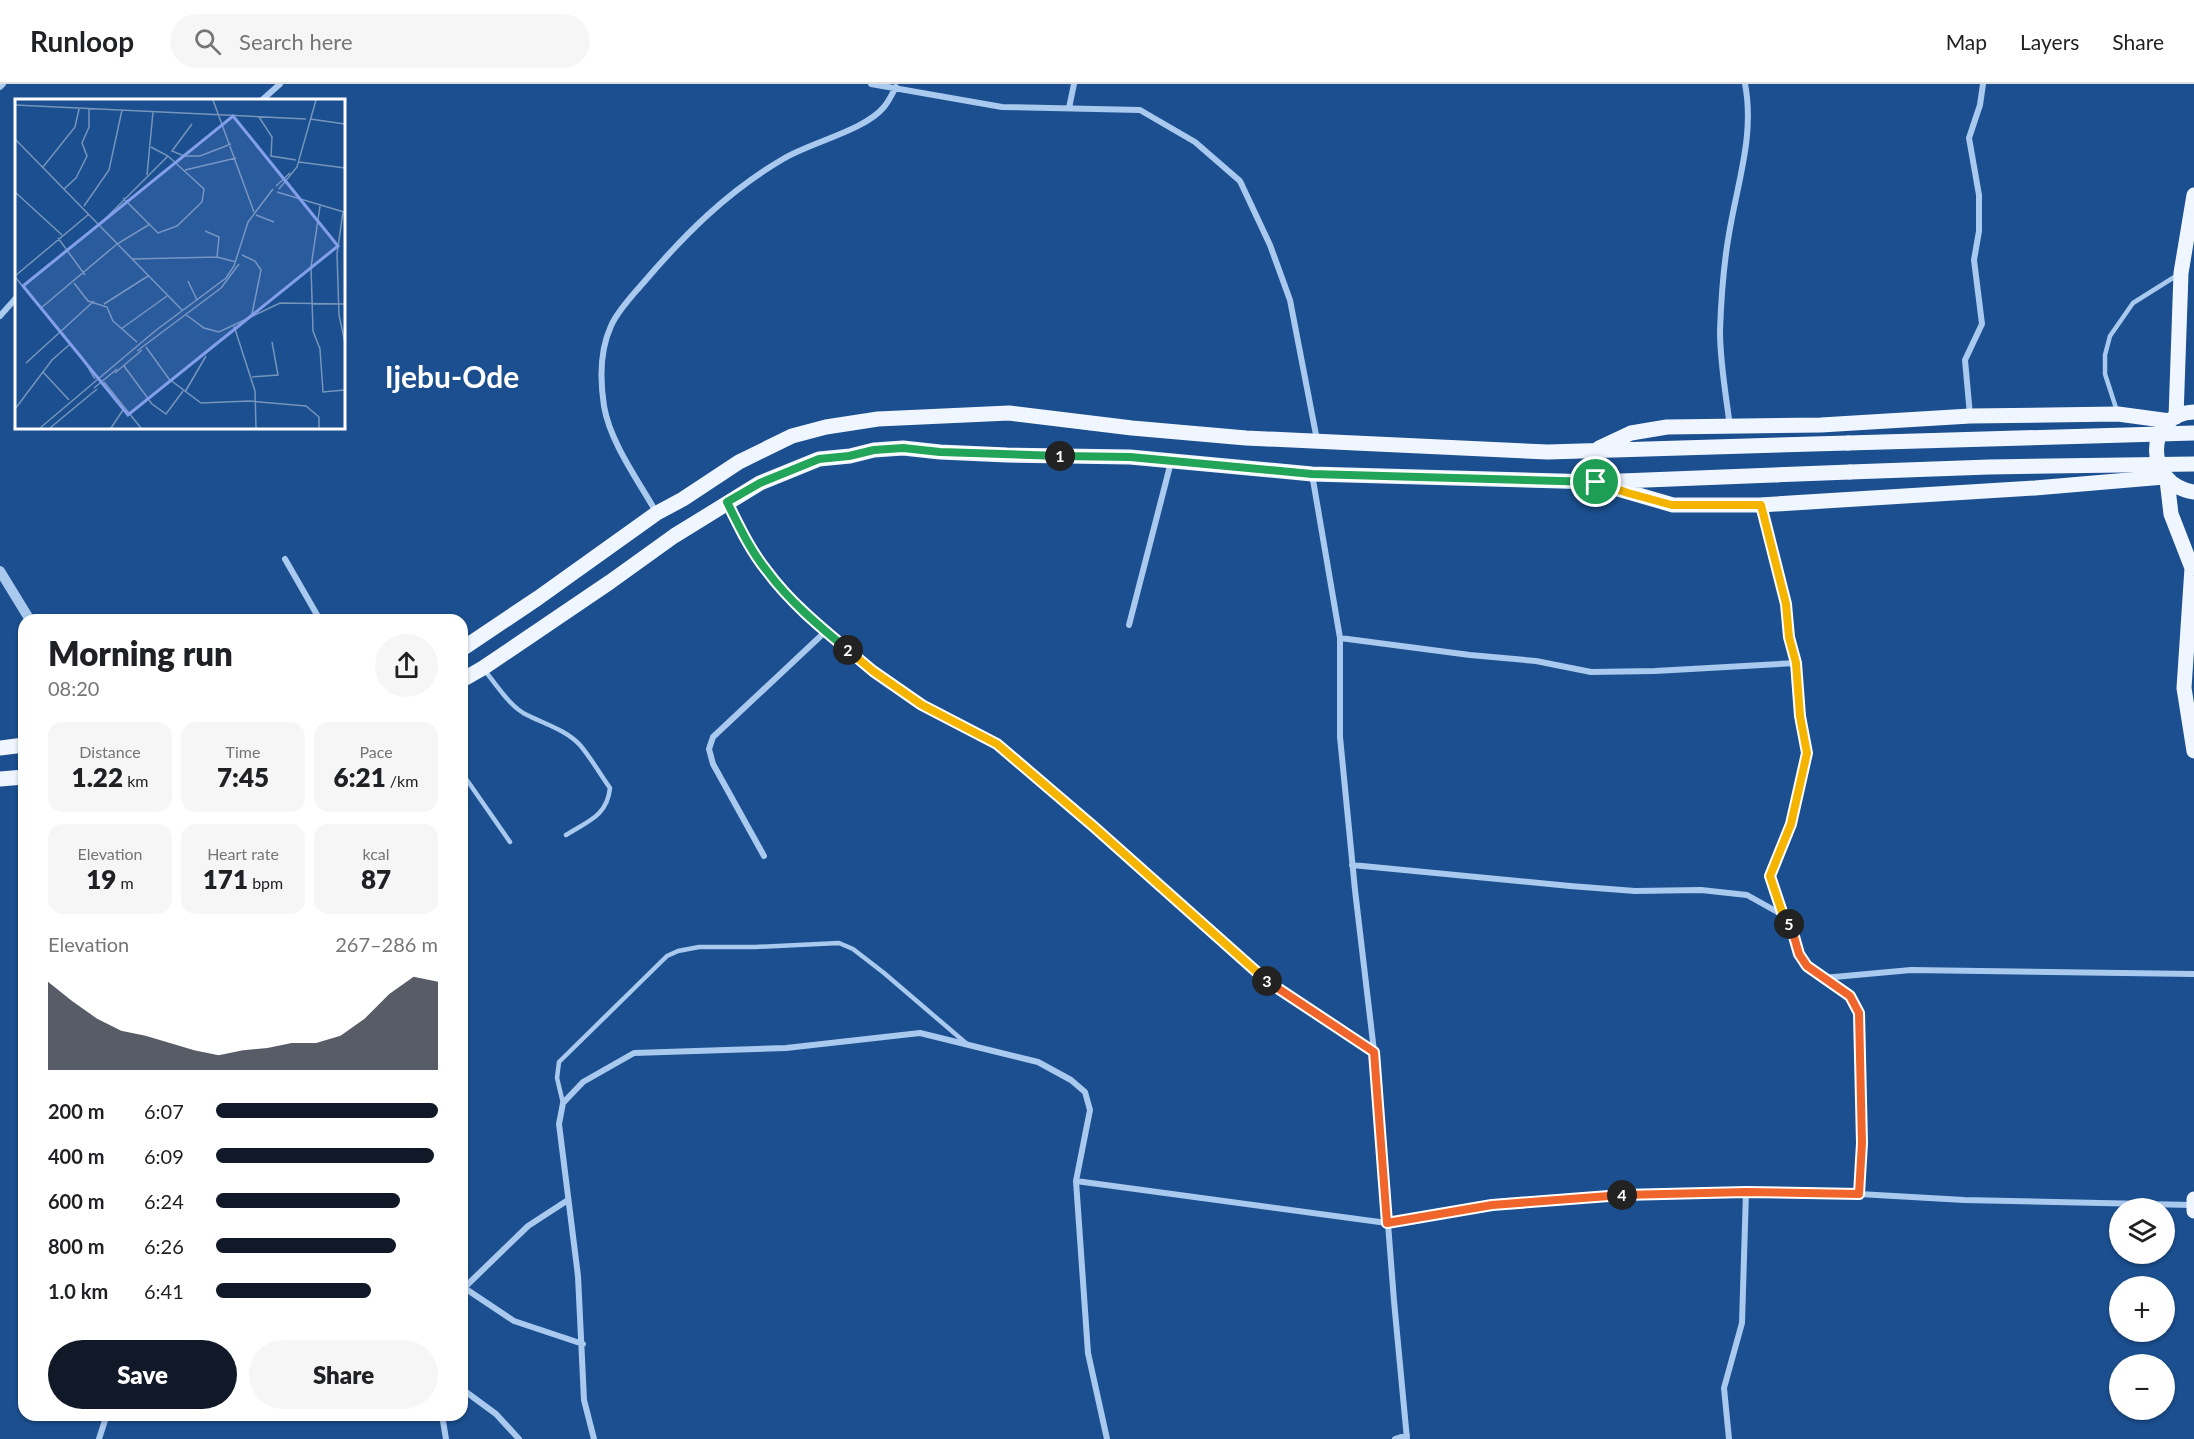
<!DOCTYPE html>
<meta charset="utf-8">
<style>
:root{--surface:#fff;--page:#f6f6f6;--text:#202124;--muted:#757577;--line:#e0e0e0;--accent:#111827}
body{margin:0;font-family:Lato,sans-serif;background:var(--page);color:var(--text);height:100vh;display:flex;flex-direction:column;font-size:22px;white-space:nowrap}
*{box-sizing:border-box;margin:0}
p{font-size:20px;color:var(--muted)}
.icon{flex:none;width:33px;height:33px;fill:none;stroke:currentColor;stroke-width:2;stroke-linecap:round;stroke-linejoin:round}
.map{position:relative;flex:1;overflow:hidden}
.details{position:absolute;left:18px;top:530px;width:450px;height:807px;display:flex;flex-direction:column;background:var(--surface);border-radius:18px;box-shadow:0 2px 4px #0004}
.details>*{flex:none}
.fabs{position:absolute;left:2109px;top:1114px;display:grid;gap:12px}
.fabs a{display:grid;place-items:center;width:66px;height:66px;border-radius:50%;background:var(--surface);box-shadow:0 2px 4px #0004;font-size:30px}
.pin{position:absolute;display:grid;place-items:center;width:51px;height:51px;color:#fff;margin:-26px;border:3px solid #fff;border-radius:50%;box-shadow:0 2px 6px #0007}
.km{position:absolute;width:30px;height:30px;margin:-15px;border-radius:50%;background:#222;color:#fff;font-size:16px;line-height:30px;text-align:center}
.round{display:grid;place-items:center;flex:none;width:63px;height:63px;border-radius:32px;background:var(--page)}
.headline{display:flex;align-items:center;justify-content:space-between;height:102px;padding:0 30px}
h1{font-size:33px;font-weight:800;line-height:45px}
.figures{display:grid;grid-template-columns:repeat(3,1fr);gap:9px;height:102px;padding:6px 30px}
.figures div{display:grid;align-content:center;border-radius:15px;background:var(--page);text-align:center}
.figures b{font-size:26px;font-weight:800}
.figures small{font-size:16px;font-weight:400}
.figures p{font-size:16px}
.chart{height:168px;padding:12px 30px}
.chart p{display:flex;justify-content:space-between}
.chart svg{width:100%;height:108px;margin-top:6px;fill:var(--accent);opacity:.7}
.primary-button{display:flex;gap:12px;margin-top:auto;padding:12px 30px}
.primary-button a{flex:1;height:69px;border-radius:36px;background:var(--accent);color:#fff;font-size:24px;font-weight:800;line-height:69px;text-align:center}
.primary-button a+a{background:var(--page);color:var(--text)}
ul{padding:0 30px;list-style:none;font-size:20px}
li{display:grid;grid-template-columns:96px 72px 1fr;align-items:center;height:45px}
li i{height:15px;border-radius:8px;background:var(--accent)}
header{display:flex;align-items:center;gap:36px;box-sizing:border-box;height:84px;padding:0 30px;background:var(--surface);border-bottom:2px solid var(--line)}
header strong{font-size:28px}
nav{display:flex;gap:33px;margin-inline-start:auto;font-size:21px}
.search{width:420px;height:54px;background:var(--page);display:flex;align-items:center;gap:15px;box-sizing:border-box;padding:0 21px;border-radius:33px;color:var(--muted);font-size:22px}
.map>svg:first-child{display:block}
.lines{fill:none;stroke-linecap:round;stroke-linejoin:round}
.service{stroke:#a9c9ee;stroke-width:4.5}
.minor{stroke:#a9c9ee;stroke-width:6}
.tertiary{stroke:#a9c9ee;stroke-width:10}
.primary{stroke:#f0f6ff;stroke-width:15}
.primary-bridge{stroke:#f0f6ff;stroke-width:15}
.split-1-casing{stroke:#fff;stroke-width:12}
.split-2-casing{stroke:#fff;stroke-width:12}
.split-3-casing{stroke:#fff;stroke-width:12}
.split-4-casing{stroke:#fff;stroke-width:12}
.split-5-casing{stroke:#fff;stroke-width:12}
.split-6-casing{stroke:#fff;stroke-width:12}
.split-1{stroke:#22a559;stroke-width:8}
.split-2{stroke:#22a559;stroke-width:8}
.split-3{stroke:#f5b400;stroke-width:8}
.split-4{stroke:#f0652b;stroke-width:8}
.split-5{stroke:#f0652b;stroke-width:8}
.split-6{stroke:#f5b400;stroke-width:8}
.labels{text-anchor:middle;stroke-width:4.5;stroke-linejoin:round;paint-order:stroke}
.town-label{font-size:30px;font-weight:bold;fill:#fff;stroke:#1b4f8f}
.inset-road{fill:none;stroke:#7695bc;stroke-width:1.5}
.view{fill:#839eea;fill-opacity:0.15;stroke:#839eea;stroke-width:3}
.inset-edge{fill:none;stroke:#fff;stroke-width:3}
</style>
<header>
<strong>Runloop</strong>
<div class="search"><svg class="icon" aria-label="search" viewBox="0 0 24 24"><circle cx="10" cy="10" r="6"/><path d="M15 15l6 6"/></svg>Search here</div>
<nav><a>Map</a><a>Layers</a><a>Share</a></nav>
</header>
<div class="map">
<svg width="2194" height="1355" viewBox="0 0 2194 1355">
<rect width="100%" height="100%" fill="#1b4f8f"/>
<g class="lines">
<!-- service -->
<path class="service" d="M2117 327 2105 290V271L2110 252 2133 219 2176 192
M485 587C497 601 510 623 527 631 545 640 566 646 580 661 591 674 600 690 610 704 607 732 588 737 566 751
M462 689 510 758
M563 1019 557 994 559 978 667 872 678 867 699 863H755L839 859 853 865 884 889 967 960"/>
<!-- minor -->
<path class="minor" d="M871 0 1002 23 1140 26 1195 58 1240 97 1270 161 1290 216 1317 356
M0 3 3 0
M262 16 280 0
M1069 24 1074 0
M0 232 16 214
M1970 331 1965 276 1982 240 1974 176 1979 147V111L1969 54 1980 21 1983 0
M1730 343C1726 311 1720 279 1720 247 1721 218 1724 178 1729 150 1737 100 1755 51 1745 0
M1312 390 1340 554V653L1355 806 1376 984 1394 1217 1407 1355
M729 421 747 458 767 488 798 522 826 547 873 587 922 621 997 660 1093 742 1268 898 1374 967
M1761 422 1786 520 1789 553 1796 579 1800 631 1807 669 1791 740 1770 792 1783 831 1793 849 1799 870 1807 882 1850 912 1859 929 1862 1059 1859 1110
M656 428C638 396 610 358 604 322 600 296 600 266 611 242 618 226 633 211 644 198 686 149 727 108 783 75 811 58 864 47 884 23 889 17 892 10 896 3
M285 475 320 536
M1129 541 1171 378
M1340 554 1470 571 1536 577 1591 588 1655 587 1796 579
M764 772 713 680 709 665 713 653 826 547
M1352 781 1570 802 1635 807 1701 806 1747 811 1783 831
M1823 894 1911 886 2194 890
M1076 1097 1387 1139 1492 1121 1599 1111 1746 1108 1859 1110 1964 1116 2192 1121
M463 1203 514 1237 583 1260
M464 1204 528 1142 568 1116
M462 1305 496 1330 519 1355
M444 1330 443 1337 446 1355
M99 1355 107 1330
M594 1355 584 1316 578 1192 559 1040 563 1019 583 998 634 969 786 964 920 949 1038 978 1071 996 1085 1008 1090 1026 1076 1097 1088 1269 1107 1355
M1395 1355 1407 1351
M1729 1355 1724 1304 1742 1239 1746 1108"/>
<!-- tertiary -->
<path class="tertiary" d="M0 487 30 536"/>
<!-- primary -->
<path class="primary" d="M2194 328C2144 330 2144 401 2194 408
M2176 333 2181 189 2194 111
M1599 364 1631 349 1667 343 1821 341 1970 332 2118 330 2170 337
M2167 396 2171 430 2192 484
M1604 401 1673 421H1760L2035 404 2164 393
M2194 479 2192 484 2184 604 2194 667
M462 565 538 514 657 429 683 415 739 378 792 352 826 343 878 335 1009 329 1132 344 1246 354 1548 368 1848 359
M462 596 483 584 610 498 674 452 760 399 819 375 850 372 874 366 903 364 940 368 1007 371 1130 373 1312 390 1596 398 1850 388
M0 664 24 661
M0 695 24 693
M2194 1115V1127"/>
<!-- primary-bridge -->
<path class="primary-bridge" d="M1848 359 2194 349
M1850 388 1989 383 2194 380"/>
</g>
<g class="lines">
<defs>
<path id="split-1" d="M1060 372 1130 373 1312 390 1596 398"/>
<path id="split-2" d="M848 566C819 542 789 517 767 487 750 466 739 442 727 418L760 399 819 375 849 372 874 366 903 364 940 368 1060 372"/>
<path id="split-3" d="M848 566 873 587 922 621 997 660 1093 742 1267 897"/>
<path id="split-4" d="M1267 897 1374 968 1387 1139 1492 1121 1622 1111"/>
<path id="split-5" d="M1622 1111 1746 1108 1859 1110 1862 1059 1859 929 1850 912 1807 882 1799 870 1793 849 1789 840"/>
<path id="split-6" d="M1596 398 1628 409 1672 421H1761L1786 520 1789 553 1796 579 1800 632 1807 669 1791 740 1770 792 1783 831 1789 840"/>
</defs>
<!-- split-1 casing -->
<use href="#split-1" class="split-1-casing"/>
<!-- split-2 casing -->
<use href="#split-2" class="split-2-casing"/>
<!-- split-3 casing -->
<use href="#split-3" class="split-3-casing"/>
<!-- split-4 casing -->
<use href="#split-4" class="split-4-casing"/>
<!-- split-5 casing -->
<use href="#split-5" class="split-5-casing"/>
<!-- split-6 casing -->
<use href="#split-6" class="split-6-casing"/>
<!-- split-1 -->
<use href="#split-1" class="split-1"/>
<!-- split-2 -->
<use href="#split-2" class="split-2"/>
<!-- split-3 -->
<use href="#split-3" class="split-3"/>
<!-- split-4 -->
<use href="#split-4" class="split-4"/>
<!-- split-5 -->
<use href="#split-5" class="split-5"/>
<!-- split-6 -->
<use href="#split-6" class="split-6"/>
</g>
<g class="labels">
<!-- town labels -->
<g class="town-label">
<text x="452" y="304">Ijebu-Ode</text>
</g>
</g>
<!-- overview -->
<g transform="translate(15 15)">
<rect width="330" height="330" fill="#1b4f8f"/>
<path class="inset-road" d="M198 1 239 113M0 6 291 20M244 18 257 38 256 57 281 61M295 20 330 25M177 25 157 52 169 57H185L216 45M0 40 167 211M284 63 330 69M28 68 60 28 64 10M170 71 221 59M132 76 138 13M261 87 275 74M49 90 61 79 72 57 67 44 74 28V10M264 90 282 68 301 1M0 93 47 136M262 93 329 113M108 99 143 134 162 127 187 103 189 90 153 57 136 48M69 107 94 71 107 11M305 107 296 168 298 232 305 250 308 293 330 291M328 113 322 155 324 216 330 244M241 116 259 123M84 126 153 57M190 132 204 138 202 158M43 139 70 176M227 156 240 162 246 171 237 215M117 160 202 158 221 163M0 177 74 115M0 178 67 258 80 280M173 182 182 201M59 184 73 202 92 208 98 222 122 243M89 205 133 177M26 209 102 145 135 125M170 215 189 229 204 233 265 204 330 205M219 227 240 292 241 329M106 230 152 197M131 248 154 280 186 304 234 302 291 307 304 318V329M122 252 206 189 224 165M11 264 79 202M109 267 137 305 151 315 168 292M28 273 54 301M100 274 127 251M237 278 263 276 257 243M89 283 126 329M79 289 102 270M170 293 191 257M0 310 37 261 54 246M25 329 140 232 211 179 219 167 233 123 258 90M35 329 82 290M96 329 108 311"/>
<path class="view" d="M218 17 323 147 113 316 8 187Z"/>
<rect width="330" height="330" class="inset-edge"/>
</g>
</svg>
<div class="fabs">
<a><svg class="icon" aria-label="layers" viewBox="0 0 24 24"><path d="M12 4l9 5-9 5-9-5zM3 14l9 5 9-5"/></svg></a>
<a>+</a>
<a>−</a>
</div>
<div class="pin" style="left:1596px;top:398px;background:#1e9e55"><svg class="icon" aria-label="arrive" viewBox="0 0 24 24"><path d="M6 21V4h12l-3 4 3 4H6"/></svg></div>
<b class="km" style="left:1060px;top:372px">1</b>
<b class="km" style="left:848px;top:566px">2</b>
<b class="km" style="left:1267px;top:897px">3</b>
<b class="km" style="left:1622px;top:1111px">4</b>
<b class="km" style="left:1789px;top:840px">5</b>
<section class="details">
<div class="headline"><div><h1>Morning run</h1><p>08:20</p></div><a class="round"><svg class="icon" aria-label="share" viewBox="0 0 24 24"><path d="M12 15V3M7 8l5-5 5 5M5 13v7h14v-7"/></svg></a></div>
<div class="figures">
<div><p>Distance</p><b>1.22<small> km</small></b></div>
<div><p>Time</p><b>7:45</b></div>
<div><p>Pace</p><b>6:21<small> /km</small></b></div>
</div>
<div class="figures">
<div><p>Elevation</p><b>19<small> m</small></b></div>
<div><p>Heart rate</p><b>171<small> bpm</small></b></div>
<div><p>kcal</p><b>87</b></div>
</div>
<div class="chart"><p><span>Elevation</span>267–286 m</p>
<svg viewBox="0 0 160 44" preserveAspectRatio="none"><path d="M0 44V8L10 16L20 23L30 28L40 30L50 33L60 36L70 38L80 36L90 35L100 33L110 33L120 30L130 23L140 13L150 6L160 8V44z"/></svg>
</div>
<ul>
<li><b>200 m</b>6:07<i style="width:100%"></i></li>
<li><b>400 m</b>6:09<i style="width:98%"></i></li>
<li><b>600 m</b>6:24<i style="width:83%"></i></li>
<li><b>800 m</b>6:26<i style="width:81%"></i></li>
<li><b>1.0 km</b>6:41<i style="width:70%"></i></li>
</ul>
<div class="primary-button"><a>Save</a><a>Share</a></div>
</section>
</div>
